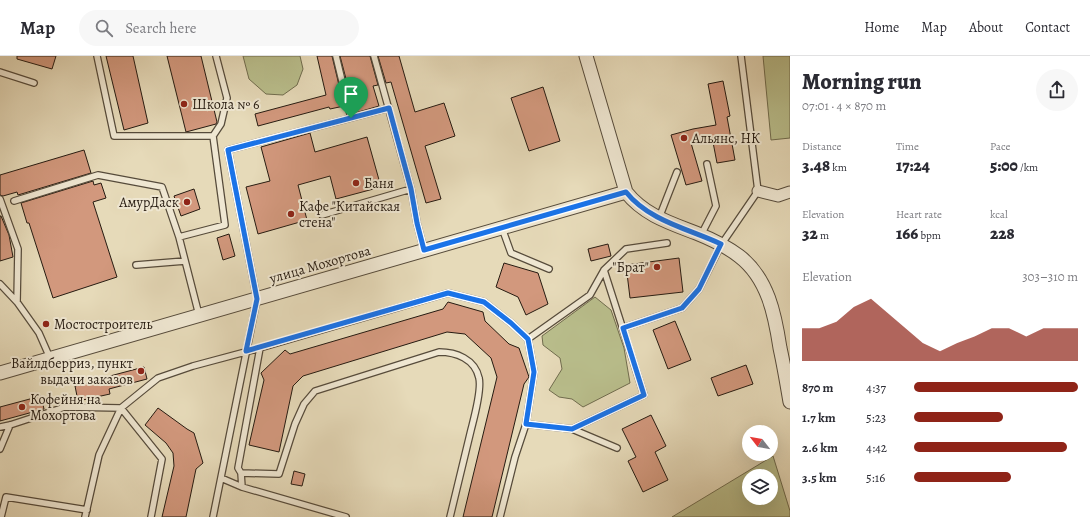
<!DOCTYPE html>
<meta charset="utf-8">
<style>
:root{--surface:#fff;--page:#f7f7f7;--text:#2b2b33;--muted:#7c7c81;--line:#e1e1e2;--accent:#8f2418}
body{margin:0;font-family:Alegreya,serif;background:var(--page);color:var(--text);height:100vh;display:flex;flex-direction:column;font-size:15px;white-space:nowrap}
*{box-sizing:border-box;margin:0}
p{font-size:13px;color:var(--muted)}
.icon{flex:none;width:22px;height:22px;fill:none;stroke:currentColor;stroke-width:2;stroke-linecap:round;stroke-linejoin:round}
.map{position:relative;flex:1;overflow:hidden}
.drawer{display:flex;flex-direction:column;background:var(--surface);width:300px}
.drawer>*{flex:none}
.needle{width:26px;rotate:301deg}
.fabs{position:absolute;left:742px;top:369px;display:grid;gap:8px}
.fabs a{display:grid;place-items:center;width:36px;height:36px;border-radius:50%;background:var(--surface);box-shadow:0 4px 16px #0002;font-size:20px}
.pin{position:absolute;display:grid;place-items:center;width:34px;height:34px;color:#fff;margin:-41px -17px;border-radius:50% 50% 50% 0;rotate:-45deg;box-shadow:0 0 4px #0007}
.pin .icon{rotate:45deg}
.round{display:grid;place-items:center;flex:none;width:42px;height:42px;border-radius:21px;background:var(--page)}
.summary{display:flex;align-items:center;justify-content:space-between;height:68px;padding:0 12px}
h1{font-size:22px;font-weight:800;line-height:30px}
.metrics{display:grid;grid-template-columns:repeat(3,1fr);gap:6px;height:68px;padding:4px 12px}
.metrics div{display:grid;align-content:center}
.metrics b{font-size:17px;font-weight:800}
.metrics small{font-size:11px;font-weight:400}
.metrics p{font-size:11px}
.chart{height:112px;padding:8px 12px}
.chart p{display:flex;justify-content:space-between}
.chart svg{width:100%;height:72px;margin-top:4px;fill:var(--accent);opacity:.7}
ul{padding:0 12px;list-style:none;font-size:13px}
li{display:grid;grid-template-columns:64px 48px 1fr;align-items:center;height:30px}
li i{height:10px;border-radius:5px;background:var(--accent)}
header{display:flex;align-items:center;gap:24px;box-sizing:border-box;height:56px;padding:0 20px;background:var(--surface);border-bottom:1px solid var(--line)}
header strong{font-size:19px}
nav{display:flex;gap:22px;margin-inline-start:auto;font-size:14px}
.search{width:280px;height:36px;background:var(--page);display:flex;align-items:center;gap:10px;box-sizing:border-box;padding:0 14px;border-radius:22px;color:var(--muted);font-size:15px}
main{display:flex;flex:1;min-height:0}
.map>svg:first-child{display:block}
.green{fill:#b9be8c;stroke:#706c4e;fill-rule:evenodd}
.building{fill:#d2987d;stroke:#261b11}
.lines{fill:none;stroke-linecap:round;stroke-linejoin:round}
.service-casing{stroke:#564b3b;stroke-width:8}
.minor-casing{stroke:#564b3b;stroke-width:13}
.tertiary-casing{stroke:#564b3b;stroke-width:15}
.service{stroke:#efe7d2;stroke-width:5.5}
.minor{stroke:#efe7d2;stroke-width:11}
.tertiary{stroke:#efe7d2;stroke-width:13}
.route-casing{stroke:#fff;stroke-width:8}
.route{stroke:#1a73e8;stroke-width:5}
.poi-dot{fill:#8f2418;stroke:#efe7d2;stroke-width:1.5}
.labels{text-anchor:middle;stroke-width:4;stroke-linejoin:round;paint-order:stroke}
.poi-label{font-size:14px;fill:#261b11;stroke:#efe7d2;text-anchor:start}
.street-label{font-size:14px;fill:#261b11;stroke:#efe7d2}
</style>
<header>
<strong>Map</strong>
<div class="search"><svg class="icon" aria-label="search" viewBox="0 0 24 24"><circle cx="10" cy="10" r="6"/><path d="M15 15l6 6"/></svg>Search here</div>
<nav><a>Home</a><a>Map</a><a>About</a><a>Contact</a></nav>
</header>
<main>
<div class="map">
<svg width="790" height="461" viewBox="0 0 790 461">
<rect width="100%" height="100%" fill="#e6dab9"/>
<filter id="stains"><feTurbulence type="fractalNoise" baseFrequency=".005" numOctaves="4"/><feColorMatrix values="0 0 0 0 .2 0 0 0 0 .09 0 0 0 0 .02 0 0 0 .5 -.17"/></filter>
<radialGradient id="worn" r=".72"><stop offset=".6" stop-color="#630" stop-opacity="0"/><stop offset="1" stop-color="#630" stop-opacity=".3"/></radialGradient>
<!-- green -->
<path class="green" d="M243 0H300L303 13 297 29 283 39 266 38 249 23Z
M763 0H790V82L771 84Z
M595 241 611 254 624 292 630 327 583 351 572 343 559 341 549 334 562 313 560 302 543 289 542 280Z
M773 400 790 455V461H672ZM749 420H771V442H749Z"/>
<!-- building -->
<path class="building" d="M17 0H56L52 13 17 3Z
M106 0H133L148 67 124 74Z
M167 0H201L217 66 216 68 186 76Z
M317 0H332L344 50 330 53 329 51 258 70 255 58 326 39Z
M340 0H370L378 29 373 30 379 50 355 57Z
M378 0H399L415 56 444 47 455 80 425 90 441 143 426 147 391 26 386 27Z
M723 25 730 60 727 61 735 104 717 107 712 81 691 87 702 125 686 129 671 79 693 73 716 69 708 28Z
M543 31 560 85 529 95 511 42Z
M310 77 315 96 367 81 381 131 336 143 330 120 298 129 307 164 258 178 246 131 270 125 261 91Z
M84 94 91 117 18 139 17 136 3 140 0 139V119Z
M93 125 94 129 101 127 106 142 93 146 117 221 53 242 29 167H27L21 147Z
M194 133 200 153 181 160 174 140Z
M0 160H1L9 179 13 201 0 205Z
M229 178 235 200 223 204 217 182Z
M608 188 611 200 591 205 588 193Z
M679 202 683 236 630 242 626 209Z
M504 207 538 217 548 248 526 259 518 241 496 231Z
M448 246 483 256 485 265 509 288 519 292 529 321 524 328 492 461H463L497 321 491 302 465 278 447 276 303 320 293 330 279 396 249 389 264 324 261 317 285 294 290 298 443 253Z
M675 265 691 304 668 313 653 274Z
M746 309 753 328 718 340 711 322Z
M144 311 147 323 109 333 110 338 78 345 75 330 110 322V320Z
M41 340 44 353 0 365V351Z
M158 352 187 373 194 377 203 407 196 413 186 461H162L174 410 173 397 166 387 145 369Z
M651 359 666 390 655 396 668 424 643 436 628 405 636 401 622 373Z
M294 415 305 418 302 430 291 428Z"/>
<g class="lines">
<defs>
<path id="service" d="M97 0 114 80H213L225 169 179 181 199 259
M336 0 351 62 389 52
M374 0 411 133
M0 16 34 27
M213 80 221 68 227 42 216 0
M0 143 18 193 17 246 39 277 50 302
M14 145 98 119 162 131 179 181
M322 159 411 133 417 167 424 194
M659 162 677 116
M502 172 511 197 549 213
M701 179 716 150 707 108
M136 209 185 205
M0 228 17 246
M623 272 682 252 699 233 721 189 758 135 741 0
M260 292 448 237 484 246 511 267 528 283
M526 368 572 373 617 392
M0 371 10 369 65 351 121 352 158 322 193 310 260 292 238 412 241 417 242 431 346 461
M572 373 644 339 604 214
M0 393 10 369
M241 417 279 418 295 368 304 348 315 335 439 296C456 296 475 303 479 322 482 334 474 362 471 374 464 403 457 432 450 461
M221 422 242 431
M1 461 6 441 87 454
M85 461 99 399 121 352 162 403 151 461
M213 461 257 243 228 94 351 62
M500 461 515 401 526 368 534 316 528 283 590 239 604 214 626 193 667 187"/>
<path id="minor" d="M758 135 778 140 790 136"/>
<path id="tertiary" d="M586 0 626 136C644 159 670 167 696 177 711 183 726 190 739 200 768 222 775 259 780 292 784 310 787 328 790 346
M0 317 626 136"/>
</defs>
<!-- service casing -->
<use href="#service" class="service-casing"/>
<!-- minor casing -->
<use href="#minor" class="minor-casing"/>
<!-- tertiary casing -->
<use href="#tertiary" class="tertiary-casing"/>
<!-- service -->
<use href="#service" class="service"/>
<!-- minor -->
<use href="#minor" class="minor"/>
<!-- tertiary -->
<use href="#tertiary" class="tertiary"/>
</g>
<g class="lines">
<defs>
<path id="route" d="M389 52 411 133 417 167 424 194 626 136C649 165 689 173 721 188L699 233 682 252 623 272 644 339 572 373 526 368 534 316 528 283 511 267 484 246 448 237 246 295 257 243 228 94Z"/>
</defs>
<!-- route casing -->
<use href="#route" class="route-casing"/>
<!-- route -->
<use href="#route" class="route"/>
</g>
<!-- markers -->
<g class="poi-dot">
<circle cx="184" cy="48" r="4"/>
<circle cx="684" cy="82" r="4"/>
<circle cx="356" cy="127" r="4"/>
<circle cx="187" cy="146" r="4"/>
<circle cx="291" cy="158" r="4"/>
<circle cx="657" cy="211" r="4"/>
<circle cx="46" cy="268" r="4"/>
<circle cx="141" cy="315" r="4"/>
<circle cx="22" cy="351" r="4"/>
</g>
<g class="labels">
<!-- poi labels -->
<g class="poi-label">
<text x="192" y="53">Школа № 6</text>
<text x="692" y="87">Альянс, НК</text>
<text x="364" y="132">Баня</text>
<text x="179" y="151" text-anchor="end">АмурДаск</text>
<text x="299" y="155">Кафе "Китайская<tspan x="299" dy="16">стена"</tspan></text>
<text x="649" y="216" text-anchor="end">"Брат"</text>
<text x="54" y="273">Мостостроитель</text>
<text x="133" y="312" text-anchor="end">Вайлдберриз, пункт<tspan x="133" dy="16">выдачи заказов</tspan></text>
<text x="30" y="348">Кофейня на<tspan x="30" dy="16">Мохортова</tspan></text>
</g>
<!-- street labels -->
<g class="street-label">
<text transform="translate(320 208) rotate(-16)" y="5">улица Мохортова</text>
</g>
</g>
<rect width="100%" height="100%" filter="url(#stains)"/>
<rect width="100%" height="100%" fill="url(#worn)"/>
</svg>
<div class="fabs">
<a><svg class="needle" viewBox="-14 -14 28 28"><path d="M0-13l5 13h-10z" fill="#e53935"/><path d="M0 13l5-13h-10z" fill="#7c7c81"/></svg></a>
<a><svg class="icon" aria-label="layers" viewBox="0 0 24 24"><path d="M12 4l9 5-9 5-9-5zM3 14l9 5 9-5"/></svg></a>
</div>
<div class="pin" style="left:351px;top:62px;background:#1e9e55"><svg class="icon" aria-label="arrive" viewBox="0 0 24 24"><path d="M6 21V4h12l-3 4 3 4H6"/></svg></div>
</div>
<section class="drawer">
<div class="summary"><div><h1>Morning run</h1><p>07:01 · 4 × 870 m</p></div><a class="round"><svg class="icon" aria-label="share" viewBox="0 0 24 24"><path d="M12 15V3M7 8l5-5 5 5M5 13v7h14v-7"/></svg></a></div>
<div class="metrics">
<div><p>Distance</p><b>3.48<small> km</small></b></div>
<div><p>Time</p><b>17:24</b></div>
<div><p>Pace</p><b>5:00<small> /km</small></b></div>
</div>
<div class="metrics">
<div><p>Elevation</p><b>32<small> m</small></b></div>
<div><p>Heart rate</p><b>166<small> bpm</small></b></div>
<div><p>kcal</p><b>228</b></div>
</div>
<div class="chart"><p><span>Elevation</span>303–310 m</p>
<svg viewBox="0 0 160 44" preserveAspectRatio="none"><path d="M0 44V24L10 24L20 20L30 11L40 6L50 15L60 24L70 33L80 38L90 33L100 29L110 24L120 24L130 29L140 24L150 24L160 24V44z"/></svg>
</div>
<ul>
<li><b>870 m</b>4:37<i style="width:100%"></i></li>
<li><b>1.7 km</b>5:23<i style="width:54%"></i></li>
<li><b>2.6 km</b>4:42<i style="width:93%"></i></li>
<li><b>3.5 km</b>5:16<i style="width:59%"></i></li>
</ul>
</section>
</main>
